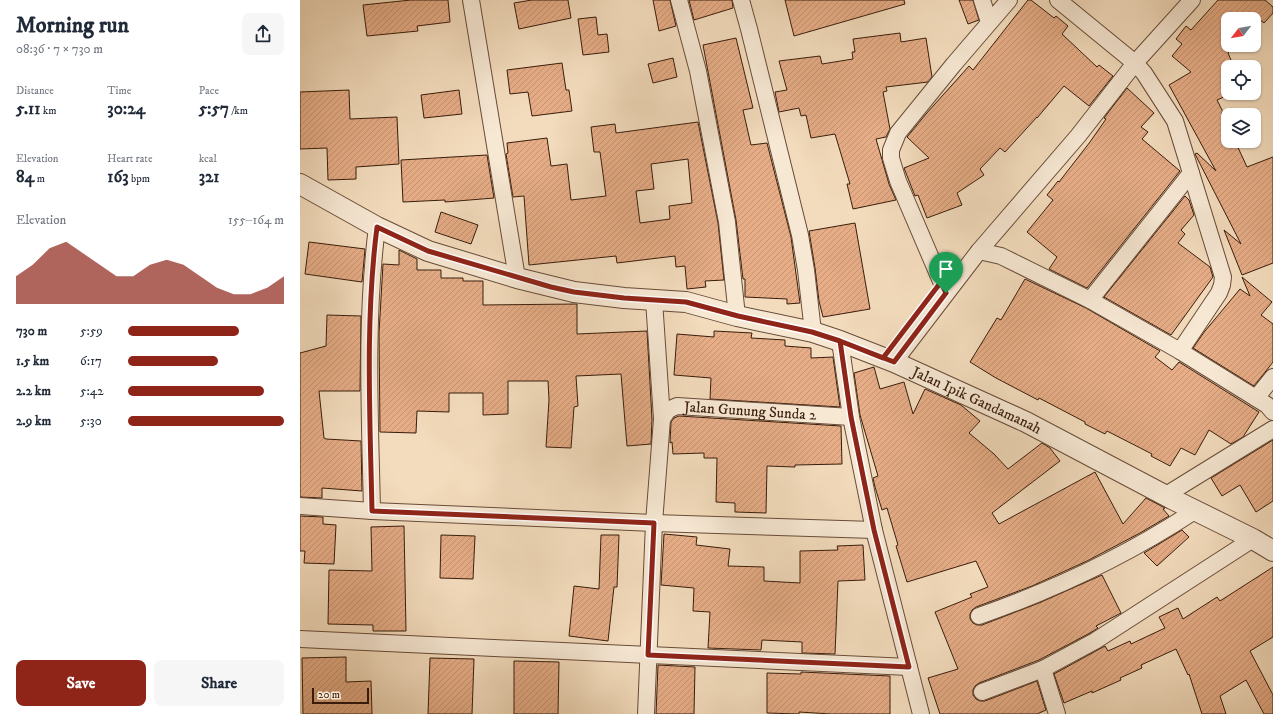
<!DOCTYPE html>
<meta charset="utf-8">
<style>
:root{--surface:#fff;--page:#f6f6f7;--text:#1f2937;--muted:#747a83;--accent:#8f2418}
body{margin:0;font-family:"IM FELL DW Pica",serif;background:var(--page);color:var(--text);height:100vh;display:flex;flex-direction:column;font-size:15px;white-space:nowrap}
*{box-sizing:border-box;margin:0}
p{font-size:13px;color:var(--muted)}
.icon{flex:none;width:22px;height:22px;fill:none;stroke:currentColor;stroke-width:2;stroke-linecap:round;stroke-linejoin:round}
.map{position:relative;flex:1;overflow:hidden}
.sheet{display:flex;flex-direction:column;background:var(--surface);width:300px}
.sheet>*{flex:none}
.needle{width:26px;rotate:239deg}
.tools{position:absolute;left:921px;top:12px;display:grid;gap:8px}
.tools a{display:grid;place-items:center;width:40px;height:40px;border-radius:8px;background:var(--surface);box-shadow:0 1px 3px #0004;font-size:20px}
.scale{position:absolute;left:12px;bottom:10px;width:57px;box-sizing:border-box;padding-left:4px;border:2px solid #391c0b;border-top:0;font-size:11px;line-height:14px;white-space:nowrap;color:#391c0b;-webkit-text-stroke:3px #f7e8d4;paint-order:stroke}
.pin{position:absolute;display:grid;place-items:center;width:34px;height:34px;color:#fff;margin:-41px -17px;border-radius:50% 50% 50% 0;rotate:-45deg;box-shadow:0 0 4px #0007}
.pin .icon{rotate:45deg}
.round{display:grid;place-items:center;flex:none;width:42px;height:42px;border-radius:8px;background:var(--page)}
.headline{display:flex;align-items:center;justify-content:space-between;height:68px;padding:0 16px}
h1{font-size:22px;font-weight:700;line-height:30px}
.stats{display:grid;grid-template-columns:repeat(3,1fr);gap:6px;height:68px;padding:4px 16px}
.stats div{display:grid;align-content:center}
.stats b{font-size:17px;font-weight:700}
.stats small{font-size:11px;font-weight:400}
.stats p{font-size:11px}
.chart{height:112px;padding:8px 16px}
.chart p{display:flex;justify-content:space-between}
.chart svg{width:100%;height:72px;margin-top:4px;fill:var(--accent);opacity:.7}
.button{display:flex;gap:8px;margin-top:auto;padding:8px 16px}
.button a{flex:1;height:46px;border-radius:8px;background:var(--accent);color:#fff;font-size:16px;font-weight:700;line-height:46px;text-align:center}
.button a+a{background:var(--page);color:var(--text)}
ul{padding:0 16px;list-style:none;font-size:13px}
li{display:grid;grid-template-columns:64px 48px 1fr;align-items:center;height:30px}
li i{height:10px;border-radius:5px;background:var(--accent)}
main{display:flex;flex:1;min-height:0}
.map>svg:first-child{display:block}
.building{fill:url(#building-hatch);stroke:#391c0b;fill-rule:evenodd}
.lines{fill:none;stroke-linecap:round;stroke-linejoin:round}
.minor-casing{stroke:#684c38;stroke-width:18}
.tertiary-casing{stroke:#684c38;stroke-width:22}
.minor{stroke:#f7e8d4;stroke-width:16}
.tertiary{stroke:#f7e8d4;stroke-width:20}
.route-casing{stroke:#fff;stroke-width:8}
.route{stroke:#8f2418;stroke-width:5}
.labels{text-anchor:middle;stroke-width:3;stroke-linejoin:round;paint-order:stroke}
.street-label{font-size:15px;fill:#391c0b;stroke:#f7e8d4}
</style>
<main>
<section class="sheet">
<div class="headline"><div><h1>Morning run</h1><p>08:36 · 7 × 730 m</p></div><a class="round"><svg class="icon" aria-label="share" viewBox="0 0 24 24"><path d="M12 15V3M7 8l5-5 5 5M5 13v7h14v-7"/></svg></a></div>
<div class="stats">
<div><p>Distance</p><b>5.11<small> km</small></b></div>
<div><p>Time</p><b>30:24</b></div>
<div><p>Pace</p><b>5:57<small> /km</small></b></div>
</div>
<div class="stats">
<div><p>Elevation</p><b>84<small> m</small></b></div>
<div><p>Heart rate</p><b>163<small> bpm</small></b></div>
<div><p>kcal</p><b>321</b></div>
</div>
<div class="chart"><p><span>Elevation</span>155–164 m</p>
<svg viewBox="0 0 160 44" preserveAspectRatio="none"><path d="M0 44V27L10 20L20 10L30 6L40 13L50 20L60 27L70 27L80 20L90 17L100 20L110 27L120 34L130 38L140 38L150 34L160 27V44z"/></svg>
</div>
<ul>
<li><b>730 m</b>5:59<i style="width:71%"></i></li>
<li><b>1.5 km</b>6:17<i style="width:58%"></i></li>
<li><b>2.2 km</b>5:42<i style="width:87%"></i></li>
<li><b>2.9 km</b>5:30<i style="width:100%"></i></li>
</ul>
<div class="button"><a>Save</a><a>Share</a></div>
</section>
<div class="map">
<svg width="973" height="714" viewBox="0 0 973 714">
<defs>
<pattern id="building-hatch" width="6" height="6" patternUnits="userSpaceOnUse"><rect width="6" height="6" fill="#e6ad87"/><path d="M-1 1l2-2M0 6l6-6M5 7l2-2" fill="none" stroke="#c69473"/></pattern>
</defs>
<rect width="100%" height="100%" fill="#f3dcbd"/>
<filter id="stains"><feTurbulence type="fractalNoise" baseFrequency=".005" numOctaves="4"/><feColorMatrix values="0 0 0 0 .2 0 0 0 0 .09 0 0 0 0 .02 0 0 0 .5 -.17"/></filter>
<radialGradient id="worn" r=".72"><stop offset=".6" stop-color="#630" stop-opacity="0"/><stop offset="1" stop-color="#630" stop-opacity=".3"/></radialGradient>
<!-- building -->
<path class="building" d="M111 0H148L150 22 117 26 118 31 67 36 63 5Z
M232 0H268L271 18 219 29 214 3Z
M353 0H370L376 26 359 31Z
M389 0H432L433 8 394 20Z
M485 0H604L605 4 494 36Z
M659 0H673L679 20 668 24Z
M728 0H731L754 18 756 16 768 26 762 34 797 67 799 65 813 76 789 106 764 86 737 118V117L705 152 700 148 680 169 684 175 657 193 662 205 627 218 618 195 615 196 604 168 629 158 607 137 626 114 669 66 673 70Z
M918 0H965L973 7V13L964 23 959 19 954 24V19H928V45H935L928 53 934 67H928V93H933L917 100 923 112 921 113 928 127V141H935L947 167 973 157V263L942 275 924 230 941 244 895 154 897 153 916 171 869 85 891 72 872 56 882 44 876 39 886 26 891 30Z
M296 17 298 35 307 34 309 52 283 55 278 19Z
M600 33 601 42 626 38 632 77 628 82 586 87 587 91 583 92 590 129 586 137 576 139 589 184 596 200 553 209 547 184H550L535 134 511 138 506 115 501 116 499 108 479 112 475 92 487 90 479 61 520 56 522 64 553 59 552 52H555L553 39Z
M436 38 453 108 443 110 451 145 467 143 491 237 500 303 487 304V299L445 297V279H443L436 220 403 45Z
M373 58 377 77 353 83 348 64Z
M262 63 266 90H269L272 111 232 116 228 92 210 94 207 70Z
M827 88 854 113 841 127 848 132 842 139 880 171 787 288 749 269 757 257 727 232 753 200 747 195 758 181 759 182 790 142 806 119 804 118Z
M49 90 50 119 97 117 99 164 56 167V179L28 180 27 148 0 149V92Z
M159 90 162 114 124 118 121 95Z
M398 122 418 223 424 280 405 281 406 287 387 289 385 266 376 267 375 256 317 263 316 256 229 265 224 196 213 197 206 154 208 153 207 143 247 138 251 166 267 164 271 200 306 196 300 152H294L291 127 315 124 316 133ZM388 159 392 203 369 206 370 219 340 223 336 191 354 189 351 164Z
M187 155 194 198 145 202V200L103 202 101 160Z
M885 196 889 200 894 215 881 230 885 234 878 243 910 267 913 277 871 335 804 297Z
M141 212 178 225 171 244 135 232Z
M555 223 570 309 523 317 519 301 515 268 509 231Z
M9 242 65 249 62 282 5 274Z
M99 250 117 259V270H141V278H163V281H183V305L277 304V334L347 331 352 419 351 444 327 446 321 374 276 376 278 406 274 407 271 448 246 447 249 400 248 381H208V414L183 415V393H149V412L117 411 116 433 80 432 79 333 83 264 99 265Z
M942 277 972 302 961 315 973 324V362L954 386 893 348 905 331 940 289 950 296Z
M725 279 786 308 860 351 855 357 872 370 879 362 959 412 943 437 931 444 909 430 895 455 881 448 870 466 851 456 852 454 807 431 805 434 785 424V422L739 398 738 400 696 378 670 362 697 318 701 320Z
M27 315 61 316 60 391H19L24 438 26 439 61 441 62 491 22 488V498L0 497V353L26 346Z
M414 331 452 333 451 338 485 340V346L511 348V358L533 357 540 407 410 399 411 378 374 375 377 334 414 337Z
M574 367 580 389 604 382 613 414 625 389 661 405 680 421 669 433 694 454 708 469 742 443 750 448 760 461 692 513 699 524 795 472 823 524 846 498 865 508 863 509 869 516 840 533 787 561 732 586 676 607 672 610 670 614V619L673 623 677 625H682L739 603 802 575 821 613 796 626 798 628 790 633 739 660 679 683 675 686 673 690V695L676 699 680 701H685L737 681 746 710 737 714H640L628 678 658 669 635 612 672 597 670 594 688 587 676 561 607 582 596 546 598 545 587 508 582 510 575 487 573 478 578 476 560 415 554 373Z
M379 416 541 426 542 464 495 465V467L467 466 466 513 435 512V503L416 502 417 458H404V453L373 454 372 442 370 443 371 422 374 418Z
M973 440V501L956 512 940 485 922 496 911 478Z
M0 516 23 517V524L36 525 34 564 4 563 5 551H0Z
M104 526 106 631H73V625L28 624 29 570 72 571 71 527Z
M882 530 889 537 857 566 844 553Z
M364 534 397 537 396 545 430 549 428 566 464 567V581L500 583V551L538 550 537 546 563 545 565 580 538 581 535 654 502 653V642L462 640 461 650 408 648 410 612 393 611 394 588 361 585Z
M141 535 175 536 173 579 140 578Z
M301 535H319L317 587H314L308 641 269 636 274 586 299 589Z
M973 567V637L950 651 973 695V714H964L946 680 920 696 926 714H902L889 674 888 675 876 649 841 665 842 668 820 678 821 680 792 693V691L764 703 754 674 805 646 808 651 830 641 831 644 865 628 859 617 878 608 883 619 917 597 920 601Z
M46 657V682L71 681 72 714H3L2 658Z
M130 658 174 659 172 714H128Z
M214 661 259 662 258 714H214Z
M358 665 395 667 394 714H356Z
M501 672 590 676V714H531L499 712V714L467 713V673L501 674Z"/>
<g class="lines">
<defs>
<g id="minor">
<path d="M171 0 217 278"/>
<path d="M379 0 398 71 427 222 437 316"/>
<path d="M441 0 449 29 500 235 506 270 513 332"/>
<path d="M682 0 689 22"/>
<path d="M758 0 835 63 844 73 875 121 923 277 922 285 919 293 880 351"/>
<path d="M679 251 701 256 790 300 880 351 967 405 973 412"/>
<path d="M646 293 598 181 591 158V150L598 133 654 64 709 0"/>
<path d="M790 300 891 173"/>
<path d="M540 341 551 417 574 530 621 714"/>
<path d="M594 362 679 251 778 136 835 63 892 0"/>
<path d="M956 398 973 377"/>
<path id="s1" d="M362 419 368 410 377 406 551 417"/>
<path d="M866 495 973 429"/>
<path d="M0 506 72 511 354 523 574 530"/>
<path d="M72 511C70 416 65 321 77 227"/>
<path d="M679 616C756 589 828 555 896 510"/>
<path d="M0 639 609 667"/>
<path d="M743 669 757 714"/>
<path d="M682 692 743 669 795 641 953 539"/>
<path d="M346 714 354 523 362 419 354 300"/>
</g>
<g id="tertiary">
<path id="s2" d="M0 184 77 227 128 251 217 278 274 292 324 298 386 302 437 316 513 332 540 341 594 362 726 422 872 499 953 539 973 551"/>
</g>
</defs>
<!-- minor casing -->
<use href="#minor" class="minor-casing"/>
<!-- tertiary casing -->
<use href="#tertiary" class="tertiary-casing"/>
<!-- minor -->
<use href="#minor" class="minor"/>
<!-- tertiary -->
<use href="#tertiary" class="tertiary"/>
</g>
<g class="lines">
<defs>
<path id="route" d="M646 293 594 362 540 341 512 332 438 316 386 302 324 298 274 292 251 287 128 251 77 227C65 321 70 416 72 511L354 523 348 655 609 667 574 530 551 417 540 341 583 358 641 282 646 293"/>
</defs>
<!-- route casing -->
<use href="#route" class="route-casing"/>
<!-- route -->
<use href="#route" class="route"/>
</g>
<g class="labels">
<!-- street labels -->
<g class="street-label">
<text dy="5" stroke="none"><textPath href="#s2" startOffset="717">Jalan Ipik Gandamanah</textPath></text>
<text dy="5" stroke="none"><textPath href="#s1" startOffset="94">Jalan Gunung Sunda 2</textPath></text>
</g>
</g>
<rect width="100%" height="100%" filter="url(#stains)"/>
<rect width="100%" height="100%" fill="url(#worn)"/>
</svg>
<div class="tools">
<a><svg class="needle" viewBox="-14 -14 28 28"><path d="M0-13l5 13h-10z" fill="#e53935"/><path d="M0 13l5-13h-10z" fill="#747a83"/></svg></a>
<a><svg class="icon" aria-label="locate" viewBox="0 0 24 24"><circle cx="12" cy="12" r="6"/><path d="M12 2v4M12 18v4M2 12h4M18 12h4"/></svg></a>
<a><svg class="icon" aria-label="layers" viewBox="0 0 24 24"><path d="M12 4l9 5-9 5-9-5zM3 14l9 5 9-5"/></svg></a>
</div>
<div class="scale">20 m</div>
<div class="pin" style="left:646px;top:293px;background:#1e9e55"><svg class="icon" aria-label="arrive" viewBox="0 0 24 24"><path d="M6 21V4h12l-3 4 3 4H6"/></svg></div>
</div>
</main>
